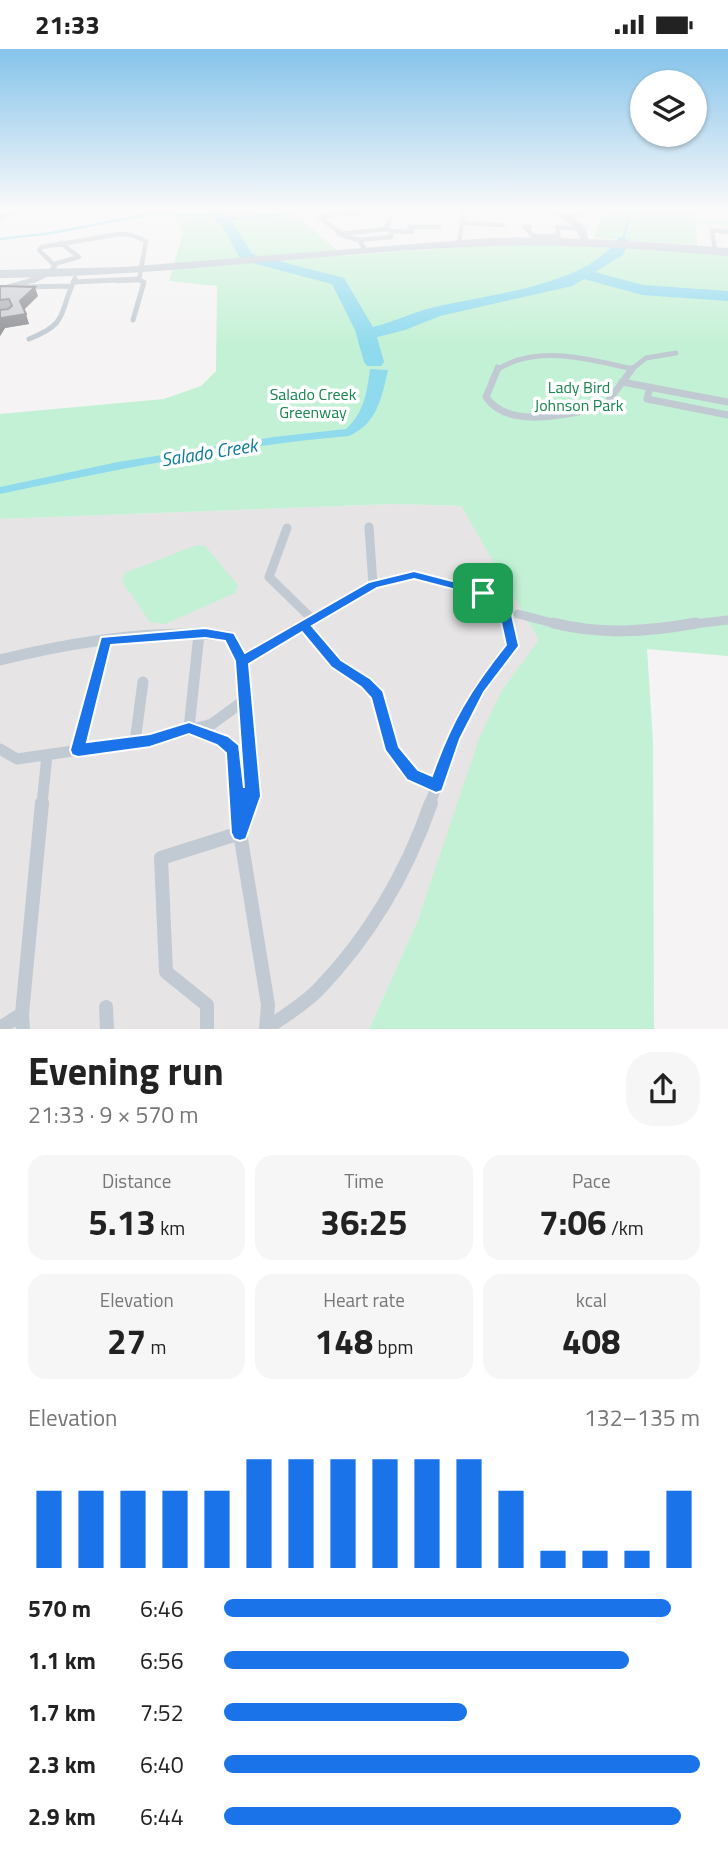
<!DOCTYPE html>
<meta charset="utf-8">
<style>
:root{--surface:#fff;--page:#f6f6f6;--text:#222;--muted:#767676;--accent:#1a73e8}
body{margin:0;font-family:"Titillium Web",sans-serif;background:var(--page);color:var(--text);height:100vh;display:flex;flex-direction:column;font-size:26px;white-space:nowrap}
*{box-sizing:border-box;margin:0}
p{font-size:23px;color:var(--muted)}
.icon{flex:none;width:38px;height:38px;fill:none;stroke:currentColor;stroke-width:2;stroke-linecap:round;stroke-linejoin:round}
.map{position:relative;height:980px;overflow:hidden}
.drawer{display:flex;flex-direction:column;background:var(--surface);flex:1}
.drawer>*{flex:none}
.fabs{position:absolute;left:630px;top:21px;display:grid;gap:14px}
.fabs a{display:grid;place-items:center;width:77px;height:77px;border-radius:50%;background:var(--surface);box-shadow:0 2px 5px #0004;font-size:35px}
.pin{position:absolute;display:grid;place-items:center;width:60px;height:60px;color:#fff;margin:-30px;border-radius:14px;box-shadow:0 4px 10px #0006}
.round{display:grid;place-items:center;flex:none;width:74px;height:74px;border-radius:28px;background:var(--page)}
.overview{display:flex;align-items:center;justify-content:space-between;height:119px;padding:0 28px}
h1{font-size:38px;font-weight:700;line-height:52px}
.stats{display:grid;grid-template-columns:repeat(3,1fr);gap:10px;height:119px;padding:7px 28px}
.stats div{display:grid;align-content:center;border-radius:18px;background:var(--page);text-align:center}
.stats b{font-size:35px;font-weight:700}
.stats small{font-size:19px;font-weight:400}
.stats p{font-size:19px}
.chart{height:196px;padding:14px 28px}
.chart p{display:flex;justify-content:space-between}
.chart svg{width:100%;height:126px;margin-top:7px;stroke:var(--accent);stroke-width:6}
ul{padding:0 28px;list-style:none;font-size:23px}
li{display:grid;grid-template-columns:112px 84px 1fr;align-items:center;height:52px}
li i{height:18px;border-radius:9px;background:var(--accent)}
.status{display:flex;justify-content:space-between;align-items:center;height:49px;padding:0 35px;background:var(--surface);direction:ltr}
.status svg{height:19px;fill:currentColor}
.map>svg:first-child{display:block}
.education{fill:#e6e4e5}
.green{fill:#c3f1d5}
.water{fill:#90daee}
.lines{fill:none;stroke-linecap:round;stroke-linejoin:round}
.stream{stroke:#90daee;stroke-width:2.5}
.river{fill:#90daee;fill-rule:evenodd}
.lane-far5{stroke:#c1cad2;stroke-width:4.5}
.lane-far4{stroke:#c1cad2;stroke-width:5}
.lane-far3{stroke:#c1cad2;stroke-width:7}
.lane-far2{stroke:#c1cad2;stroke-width:9}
.lane-far1{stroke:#c1cad2;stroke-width:11}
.lane{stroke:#c1cad2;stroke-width:14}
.street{fill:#c1cad2;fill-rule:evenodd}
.secondary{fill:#c1cbd6;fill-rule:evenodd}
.wall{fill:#b0b2b7}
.shaded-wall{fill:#909195}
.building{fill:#cdcfd5;stroke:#909195;stroke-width:2}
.route{fill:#1a73e8;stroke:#fff;stroke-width:2;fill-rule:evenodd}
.labels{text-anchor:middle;stroke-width:7;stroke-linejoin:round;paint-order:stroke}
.far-park-label{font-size:16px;fill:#17864f;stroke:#fff}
.water-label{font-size:19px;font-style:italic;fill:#0c7c9b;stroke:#fff}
</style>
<div class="status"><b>21:33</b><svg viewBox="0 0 49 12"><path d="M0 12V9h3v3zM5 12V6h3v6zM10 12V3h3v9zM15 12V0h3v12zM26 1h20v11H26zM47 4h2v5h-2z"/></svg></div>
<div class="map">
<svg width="728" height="981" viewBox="0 0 728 981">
<rect width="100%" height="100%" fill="#f5f3f3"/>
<!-- education -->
<path class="education" d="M394 455 461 457 540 591 502 641 418 871 369 980H0V470Z"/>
<!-- green -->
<path class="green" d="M171 160H290L343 207C409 202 474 196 541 195 603 195 666 201 728 206V607L647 600 653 693 654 980H369L418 871 480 687 502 641 539 591 461 457 394 455 0 470V365L164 350 201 337 216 322 217 237 169 232 183 183Z
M604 160H698L697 169 728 172V177L696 174 697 196 594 189Z
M197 496 205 497 238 536 235 544 165 575 150 573 122 532 125 524Z"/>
<!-- water -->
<path class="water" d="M370 320 388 321C382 348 377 375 349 387 231 397 116 421 0 445V438L118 413 274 388 346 380C364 364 367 343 370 320Z"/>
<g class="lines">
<!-- stream -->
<path class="stream" d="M226 173 238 169 335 160
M0 190 52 184 150 165H215
M623 192 630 160"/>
<!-- river -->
<path class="river" d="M208 160H220L231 170 252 205 344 229 373 278C394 273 413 263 435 258 487 246 589 236 618 189L623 188 630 192 623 206 595 223 643 236 728 242V252L642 246 584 230 572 237 440 267 405 281 377 288 384 313 381 317H367L364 313 355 281 332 235 241 211 221 175 210 168Z"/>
<!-- lane-far5 -->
<path class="lane-far5" d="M463 174 503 176
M409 178H439
M530 178H525L533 187
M339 185 386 180
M359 191 342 186 319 167 393 161 386 180 391 182
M538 193 533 187H556
M559 193 557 178 584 180
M459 195 464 161
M366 202 359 191 391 188V182L412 183
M715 202 712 181 728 183
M54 215 79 208 61 194
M33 232 48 225 55 217 39 201 42 198 120 185 132 186 146 192 139 231 116 232
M74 232 75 229"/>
<!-- lane-far4 -->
<path class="lane-far4" d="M73 233 139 230
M23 238 71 237
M0 240 37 230
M133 271 144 233 139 231
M29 290C70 274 58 264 75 230
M632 320 646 309 676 304
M497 321C535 295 590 310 632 320"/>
<!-- lane-far3 -->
<path class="lane-far3" d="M498 319 486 348C509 382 570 364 604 358L632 320
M622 333 728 353
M650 338 647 350 728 366"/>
<!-- lane-far2 -->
<path class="lane-far2" d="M369 478 373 536
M287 479 269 528 313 571
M518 565 560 576
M304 576 373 536 413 526 483 544 505 563 508 576
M685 576 728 571"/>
<!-- lane-far1 -->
<path class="lane-far1" d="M553 574C602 586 646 583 696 574
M304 576 336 615 366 634 378 646 393 701 413 726 436 737
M0 611C73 593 154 580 229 587L242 612 253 747 250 755
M242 612 307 574
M189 679 223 692 234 701 238 755
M189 679 199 585
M135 693 143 633
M0 700 17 710 150 691 212 675 246 650
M78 701 106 591
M42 755 47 706
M430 755 453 689 479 640 513 597 508 574"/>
<!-- lane -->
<path class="lane" d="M238 754 240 784 268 956 266 981
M240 784 251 754
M106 958 107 981
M22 965 23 981
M0 979 22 965 42 754
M266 980C283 968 303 956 318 941 369 888 407 823 431 754
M207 981V956L166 923 161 809 240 784"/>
<!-- street -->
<path class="street" d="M25 160H37L0 171V166Z
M541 160C551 160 560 165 570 165 579 165 589 160 599 160L575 169 586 180 589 196H583C572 167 565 173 541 160Z"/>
<!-- secondary -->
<path class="secondary" d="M489 189C569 187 648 193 728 199V207C648 201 569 194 489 197 325 203 164 228 0 229V221L123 218Z"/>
</g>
<!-- wall -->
<path class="wall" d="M0 237 38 247 24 261 29 275 5 279 0 287Z"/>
<!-- shaded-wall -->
<path class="shaded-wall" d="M35 238 38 247 23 261 20 252Z
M26 265 29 275 5 279 0 287V272L2 269Z"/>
<!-- building -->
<path class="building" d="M0 237 35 238 20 252 26 265 2 269 0 272V261L8 260 12 257 9 250 0 251Z"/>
<!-- sky -->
<linearGradient id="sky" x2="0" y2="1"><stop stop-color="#85c3ea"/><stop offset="0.54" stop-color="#fafafa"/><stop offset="1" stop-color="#fafafa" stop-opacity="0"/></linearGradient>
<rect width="728" height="297" fill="url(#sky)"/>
<!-- route -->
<path class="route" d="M414 522 487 541 511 562 519 597 484 643 460 690 442 742 436 744 407 731 385 701 371 649 361 638 331 618 302 583 249 615 261 747 246 790 240 792 234 790 231 784 226 704 217 696 189 685 150 698 78 708 72 706 70 701 101 588 205 579 234 584 245 604 369 533ZM414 530 479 547 499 564 506 596C470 641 451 673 432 727L418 721 399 698 383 642 371 630 341 611 312 577 377 539ZM205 589 225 592 235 612 244 739 239 696 228 687 189 673 150 685 87 693 111 596Z"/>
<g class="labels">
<!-- far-park labels -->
<g class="far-park-label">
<text x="579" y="344">Lady Bird<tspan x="579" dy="18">Johnson Park</tspan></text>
<text x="313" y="351">Salado Creek<tspan x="313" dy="18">Greenway</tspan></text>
</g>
<!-- water labels -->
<g class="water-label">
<text transform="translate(209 403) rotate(-9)" y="7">Salado Creek</text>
</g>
</g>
</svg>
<div class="fabs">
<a><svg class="icon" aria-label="layers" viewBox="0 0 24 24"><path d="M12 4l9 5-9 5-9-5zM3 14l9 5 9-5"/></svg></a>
</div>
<div class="pin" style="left:483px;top:544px;background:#1e9e55"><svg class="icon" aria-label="arrive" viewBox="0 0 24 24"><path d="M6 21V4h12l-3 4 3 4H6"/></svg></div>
</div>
<section class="drawer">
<div class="overview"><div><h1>Evening run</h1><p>21:33 · 9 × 570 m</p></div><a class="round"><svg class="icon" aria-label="share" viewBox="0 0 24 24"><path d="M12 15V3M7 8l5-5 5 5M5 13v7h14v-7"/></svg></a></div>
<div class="stats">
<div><p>Distance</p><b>5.13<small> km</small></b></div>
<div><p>Time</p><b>36:25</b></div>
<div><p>Pace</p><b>7:06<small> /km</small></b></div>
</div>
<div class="stats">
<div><p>Elevation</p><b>27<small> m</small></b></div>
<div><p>Heart rate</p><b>148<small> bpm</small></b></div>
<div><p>kcal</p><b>408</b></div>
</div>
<div class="chart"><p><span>Elevation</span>132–135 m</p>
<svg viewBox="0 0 160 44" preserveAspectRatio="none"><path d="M5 44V17M15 44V17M25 44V17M35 44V17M45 44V17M55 44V6M65 44V6M75 44V6M85 44V6M95 44V6M105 44V6M115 44V17M125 44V38M135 44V38M145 44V38M155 44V17"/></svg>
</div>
<ul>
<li><b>570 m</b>6:46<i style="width:94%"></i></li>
<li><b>1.1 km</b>6:56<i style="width:85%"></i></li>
<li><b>1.7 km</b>7:52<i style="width:51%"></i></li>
<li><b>2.3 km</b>6:40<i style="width:100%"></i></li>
<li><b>2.9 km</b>6:44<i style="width:96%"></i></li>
</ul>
</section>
